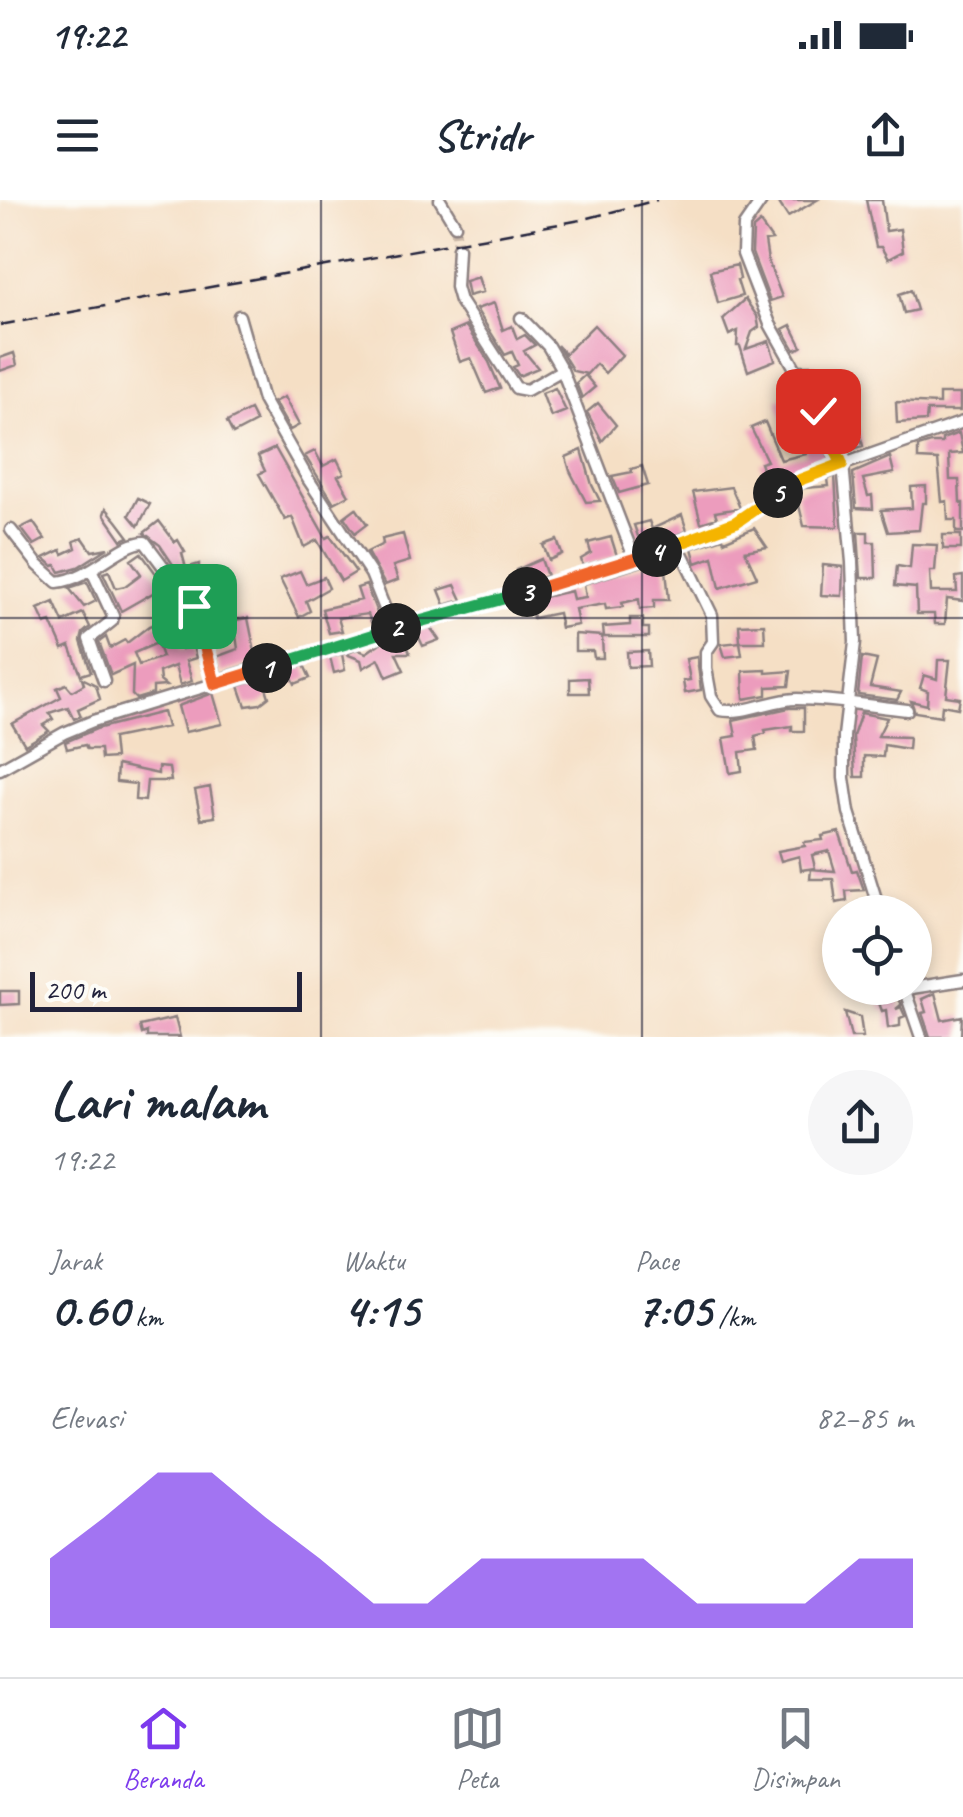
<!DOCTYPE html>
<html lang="id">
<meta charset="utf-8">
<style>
:root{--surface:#fff;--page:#f6f6f7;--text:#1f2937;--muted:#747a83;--line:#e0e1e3;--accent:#7c3aed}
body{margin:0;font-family:Caveat,sans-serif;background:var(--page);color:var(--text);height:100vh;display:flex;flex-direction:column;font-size:38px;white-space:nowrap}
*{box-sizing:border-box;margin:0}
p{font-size:32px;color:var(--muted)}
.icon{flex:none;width:55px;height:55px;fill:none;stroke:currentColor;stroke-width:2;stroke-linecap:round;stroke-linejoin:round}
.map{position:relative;height:837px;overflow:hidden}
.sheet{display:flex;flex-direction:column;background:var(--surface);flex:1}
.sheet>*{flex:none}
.tools{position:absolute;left:822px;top:695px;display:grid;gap:20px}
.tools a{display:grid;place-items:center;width:110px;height:110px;border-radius:50%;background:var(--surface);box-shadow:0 5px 15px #0003;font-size:50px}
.scale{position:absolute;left:30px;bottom:25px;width:272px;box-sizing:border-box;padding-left:10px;border:5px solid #22223b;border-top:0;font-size:28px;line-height:35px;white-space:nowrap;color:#22223b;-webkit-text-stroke:8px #fdfcf7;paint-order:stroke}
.pin{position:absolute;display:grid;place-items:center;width:85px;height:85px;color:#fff;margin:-42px;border-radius:20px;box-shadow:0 5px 15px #0006}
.km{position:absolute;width:50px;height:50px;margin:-25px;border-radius:50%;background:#222;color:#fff;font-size:28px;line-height:50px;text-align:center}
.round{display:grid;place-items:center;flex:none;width:105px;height:105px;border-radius:52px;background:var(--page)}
.summary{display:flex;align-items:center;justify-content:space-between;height:170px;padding:0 50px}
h1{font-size:55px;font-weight:700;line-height:75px}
.figures{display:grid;grid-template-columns:repeat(3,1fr);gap:15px;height:170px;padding:10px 50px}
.figures div{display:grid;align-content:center}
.figures b{font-size:50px;font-weight:700}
.figures small{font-size:28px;font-weight:400}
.figures p{font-size:28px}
.chart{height:280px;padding:20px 50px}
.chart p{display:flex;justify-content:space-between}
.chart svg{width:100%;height:180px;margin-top:10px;fill:var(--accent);opacity:.7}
.status{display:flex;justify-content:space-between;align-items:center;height:70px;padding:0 50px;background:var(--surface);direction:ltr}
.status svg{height:28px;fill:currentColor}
header{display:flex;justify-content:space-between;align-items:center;height:130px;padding:0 50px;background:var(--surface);font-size:45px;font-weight:700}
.menu{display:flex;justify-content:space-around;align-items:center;height:140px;border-top:2px solid var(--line);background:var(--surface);font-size:28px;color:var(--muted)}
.menu a{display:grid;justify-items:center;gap:5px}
.menu .active{color:var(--accent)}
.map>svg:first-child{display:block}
.building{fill:#ec9cbd;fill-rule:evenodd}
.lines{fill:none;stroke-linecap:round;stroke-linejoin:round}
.minor-tunnel{stroke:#cbb9a9;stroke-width:10;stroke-dasharray:10 5;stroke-linecap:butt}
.minor-casing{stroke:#8c8080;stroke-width:15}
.minor{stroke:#fff;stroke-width:10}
.rail{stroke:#22223b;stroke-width:2.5;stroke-dasharray:15 8;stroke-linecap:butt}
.split-1-casing{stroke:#fff;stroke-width:20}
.split-2-casing{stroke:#fff;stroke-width:20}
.split-3-casing{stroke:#fff;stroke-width:20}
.split-4-casing{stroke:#fff;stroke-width:20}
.split-5-casing{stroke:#fff;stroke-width:20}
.split-6-casing{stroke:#fff;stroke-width:20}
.split-1{stroke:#f0652b;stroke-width:12}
.split-2{stroke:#22a559;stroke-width:12}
.split-3{stroke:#22a559;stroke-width:12}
.split-4{stroke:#f0652b;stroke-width:12}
.split-5{stroke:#f5b400;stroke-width:12}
.split-6{stroke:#f5b400;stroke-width:12}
.grid{fill:none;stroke:#22223b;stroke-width:2.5;stroke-opacity:0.55}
</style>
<div class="status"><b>19:22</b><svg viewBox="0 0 49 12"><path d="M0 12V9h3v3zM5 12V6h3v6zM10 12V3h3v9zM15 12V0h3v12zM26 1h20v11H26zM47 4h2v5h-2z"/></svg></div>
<header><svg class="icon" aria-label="menu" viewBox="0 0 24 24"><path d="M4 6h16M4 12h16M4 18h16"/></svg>Stridr<svg class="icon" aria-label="share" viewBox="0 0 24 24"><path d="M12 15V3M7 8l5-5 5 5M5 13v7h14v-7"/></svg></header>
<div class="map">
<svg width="963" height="837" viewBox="0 0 963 837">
<rect width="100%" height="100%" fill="#fdfcf7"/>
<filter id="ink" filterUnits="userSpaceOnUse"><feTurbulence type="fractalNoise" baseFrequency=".01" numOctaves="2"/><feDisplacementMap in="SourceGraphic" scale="20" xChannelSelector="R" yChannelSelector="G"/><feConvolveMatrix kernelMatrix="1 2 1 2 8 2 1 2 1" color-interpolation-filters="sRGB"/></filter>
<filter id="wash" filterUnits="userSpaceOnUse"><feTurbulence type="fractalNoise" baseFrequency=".0048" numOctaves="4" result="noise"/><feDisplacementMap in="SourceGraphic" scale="40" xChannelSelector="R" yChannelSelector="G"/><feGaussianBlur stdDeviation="2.25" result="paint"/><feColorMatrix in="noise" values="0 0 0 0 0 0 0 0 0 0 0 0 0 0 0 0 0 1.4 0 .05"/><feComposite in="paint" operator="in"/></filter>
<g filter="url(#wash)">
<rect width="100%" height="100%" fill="#f5dfc5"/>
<g id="blocks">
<!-- building -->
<path class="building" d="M777 0H817L788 17Z
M866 0H882L886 31 900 29 903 51 888 59 881 47H876Z
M760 23 772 40 765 41 768 61 782 97 770 101 752 53 753 29Z
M737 65 740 79 737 80 742 96 718 103 710 71Z
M478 77 483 92 468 96 465 81Z
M911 90 917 110 904 113 899 94Z
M745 99 757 116 759 127 752 132 746 149 769 141 775 160 748 171 740 146H737L738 131 729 135 723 119Z
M494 103 503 130 512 126 517 139 525 135 535 145 524 151 538 168 519 176 513 167 518 165 512 152 505 155 476 109Z
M594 125 622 155 605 173 596 164 587 174 573 171 557 145 565 154Z
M791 125 802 147 795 150 783 129Z
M466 126 489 162 500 188 486 193 471 158 460 162 450 133Z
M14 153 17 165 0 171V158Z
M803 165H816L822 180 814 183Z
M585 175 595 187 582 198 576 183Z
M555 188 566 211 551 217 542 193Z
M796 193 802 210 806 209 814 238 821 236 830 260 776 283 772 271 764 274 760 263 767 261 751 228 765 222 781 260 806 254 801 237 794 239 786 232 777 200Z
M939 194H960V211H927L926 221 897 223 896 202 939 204Z
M284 197 299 225 290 230 274 202Z
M839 197 845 213 832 218 824 202Z
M598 203 616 225 602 241 587 212Z
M250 210 256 222 233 234 227 222Z
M858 227 863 246 847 251 838 232Z
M959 233 963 253 949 254 950 280H959L960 303H963V332H956V320H948L947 301 942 302 938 260 918 259V247L931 243H942V239Z
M275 248 326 338 330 336 356 372 341 381 317 340 304 347 292 317 285 320 259 274 265 271 258 256Z
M582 250 592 285 600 301 586 302 570 271 566 257Z
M315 251 323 266 337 259 344 273 338 276 349 295 334 303 305 256Z
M890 257 894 273 863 279 868 296 872 295 873 309 856 308 853 273Z
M642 266 648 285 619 293 612 276 632 272 631 269Z
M835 276 838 327 804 326 796 293 804 288 829 286 828 279Z
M926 286V303H922L919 330 888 332 881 310 912 308 911 287Z
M731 287 740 308 715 312 717 318 701 323 693 292Z
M138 298 150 304 138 326 129 315Z
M106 308 117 321 129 337 122 340 104 314Z
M356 308 367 324 355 333 344 317Z
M682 315 687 331 642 348 634 325 649 321 652 329Z
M159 321 175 342 178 340 185 352 182 353 186 368 199 364V381L189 384 185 373 180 375 160 345 144 333Z
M33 322 45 339 34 345 21 328Z
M754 328 767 347 745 351 757 377 720 388 713 357 696 363 692 348 723 338 724 341Z
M858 332H868V342H875L876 378H861Z
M403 334 410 361 393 366 398 380 385 385 367 352 383 344 382 339Z
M943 335H961V349H943Z
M611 337 617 356 583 366 581 359 591 353 588 343Z
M83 338 92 351 108 348 78 367 60 372 56 365 53 366 44 358 61 350 63 354 76 348 74 341Z
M557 340 562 354 549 360 543 345Z
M912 344 937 345 935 371H930L931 392H957L956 377 963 376V401L947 399 945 424H935L934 414H917L916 388 895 386 897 366 910 368Z
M141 353 165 386 121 411 103 373 109 371 116 388 125 386 141 374 131 360Z
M541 359 547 376 519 384 516 370Z
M665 359 669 400H654V408L640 409 639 399 622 403 623 407 606 409 605 404 575 409 578 425 561 428 558 413 533 418 530 400 571 391 573 399 586 397 584 384Z
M823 365 843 367 842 396 821 395Z
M300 371 306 384 324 377 329 388 306 401 310 411 299 417 280 379Z
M87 382 96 401 84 407 69 388Z
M366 385 379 418 371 422 368 414 338 418 342 431 329 433 322 409 361 400 357 388Z
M455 385 462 400 445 405 439 390Z
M54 402 63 422 83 413 90 427 83 433 81 441 91 472 81 475 70 446 63 449 51 422 45 424 38 409Z
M215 411 217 423 248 418 257 462 221 473 216 457 238 449 235 428 213 431 211 439 204 413Z
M630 418H643V428H649V437H604L603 427 630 425Z
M172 419 182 449 193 446 196 458 186 461 192 481 180 485 175 466 159 472 160 481 166 486 153 487V494L136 499 132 495 133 465 111 475 99 442 106 437 110 448 125 440 127 443 149 426ZM157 443 162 457 139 465 134 453Z
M764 424 765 442H740L739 425Z
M430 427 439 440 423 446 416 431Z
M575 434 602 436 603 458H594L593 451H575Z
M404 435 410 453H396L404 470 387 477 379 459 363 468 361 460 346 454 357 449 366 453 383 441Z
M740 442 742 455 725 457 721 444Z
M648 451 649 466 628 467 627 452Z
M342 454 345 470 334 473 330 457Z
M697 457 701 490 685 493 683 481 690 480 686 459Z
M862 457 877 460 870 487 901 492 897 500 858 495Z
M938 460H950L946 496 960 498 958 508 942 505 941 516 915 512 911 501 927 505 928 491 920 488 924 475 937 479Z
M304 465 310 478 295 484 289 470Z
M766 470V473L791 471 789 486 767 487V495L744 499 743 471Z
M82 478 96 485 100 499 78 509 81 516 74 519 68 507 49 513 53 519 43 525 49 531 25 545 12 524 61 497 57 488 66 484 72 491 84 484Z
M263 478 269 497 260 504 246 506 239 486Z
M588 478 589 493H570V479Z
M213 493 222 524 185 532 178 506Z
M789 508H804V531H792V526L765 530 766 533 755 536 757 550 740 552 742 571 730 573 724 538 736 536 733 520Z
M163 512 167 527 113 538 115 558 101 559 100 549H87L85 545 67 549 65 542 96 529Z
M861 513 887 518 878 536 909 537 908 549 884 545 883 557 864 556V577H855L853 536Z
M117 565 158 574V567L169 568 171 581H147L145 601 135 600 136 584 116 582Z
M210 587 215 617 201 619 195 590Z
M839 632 852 671 857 670 864 690 846 691 847 701 836 703 833 679H810L811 669 835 671 829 651 812 655 815 668 801 670 799 656 781 661 778 651 805 646 804 642 823 640 822 636Z
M877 788H891L893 795H896L901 805 896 809 901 807 905 816 900 818V826L888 828 886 810 882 811 879 803H883Z
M0 791H19V804L0 805Z
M935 793 942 820 962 816 961 837H930L922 813 926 812 922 799Z
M845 812 860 817 863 837H851Z
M175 818 180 837H147V832L142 834 140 826Z"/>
</g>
</g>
<g filter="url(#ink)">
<use href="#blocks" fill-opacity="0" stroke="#8c8080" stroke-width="2.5"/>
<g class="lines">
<!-- minor-tunnel -->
<path class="minor-tunnel" d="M455 25 458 48"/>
<defs>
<path id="minor" d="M440 0 455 25
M762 0 744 26 743 54 770 124 819 211 843 264 852 362 855 442 844 536V578L849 612 880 712
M458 48 456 87 460 101 516 188 527 190 562 170
M239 116 263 200 308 279 371 374 393 429
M521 118 548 146 562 170 635 360
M11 330 38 365 57 382C91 379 121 342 145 342L193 406 215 484
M678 345 712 415 713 442 706 452V468L711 496 720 510C745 515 772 499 797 499 834 499 870 506 907 510
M92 371 113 416 112 421 89 439 104 481
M0 569 64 533 93 521 393 429 635 360 736 322 802 279 963 222
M904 788 921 837
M905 789 963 780"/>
</defs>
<!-- minor casing -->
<use href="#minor" class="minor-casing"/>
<!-- minor -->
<use href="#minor" class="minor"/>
<!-- rail -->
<path class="rail" d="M0 125 581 20 657 0"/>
</g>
</g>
<g class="lines" filter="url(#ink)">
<defs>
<path id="split-1" d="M194 406 215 484 267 468"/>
<path id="split-2" d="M267 468 396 428"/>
<path id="split-3" d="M396 428 527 392"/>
<path id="split-4" d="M527 392 657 352"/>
<path id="split-5" d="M657 352 736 322 778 293"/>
<path id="split-6" d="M778 293 802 279 842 264 818 211"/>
</defs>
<!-- split-1 casing -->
<use href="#split-1" class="split-1-casing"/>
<!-- split-2 casing -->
<use href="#split-2" class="split-2-casing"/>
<!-- split-3 casing -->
<use href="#split-3" class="split-3-casing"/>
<!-- split-4 casing -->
<use href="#split-4" class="split-4-casing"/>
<!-- split-5 casing -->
<use href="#split-5" class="split-5-casing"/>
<!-- split-6 casing -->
<use href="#split-6" class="split-6-casing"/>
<!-- split-1 -->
<use href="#split-1" class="split-1"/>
<!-- split-2 -->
<use href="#split-2" class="split-2"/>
<!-- split-3 -->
<use href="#split-3" class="split-3"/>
<!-- split-4 -->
<use href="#split-4" class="split-4"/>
<!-- split-5 -->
<use href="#split-5" class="split-5"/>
<!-- split-6 -->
<use href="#split-6" class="split-6"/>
</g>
<!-- grid -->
<path class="grid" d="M321 0V837M642 0V837M0 418H963"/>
</svg>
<div class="tools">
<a><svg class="icon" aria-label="locate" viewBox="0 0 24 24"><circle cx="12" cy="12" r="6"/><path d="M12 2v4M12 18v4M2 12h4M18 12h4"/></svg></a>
</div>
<div class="scale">200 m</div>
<div class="pin" style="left:194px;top:406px;background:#1e9e55"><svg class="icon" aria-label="arrive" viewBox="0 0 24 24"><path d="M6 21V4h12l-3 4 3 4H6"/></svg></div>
<div class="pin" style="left:818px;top:211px;background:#d93025"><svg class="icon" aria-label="check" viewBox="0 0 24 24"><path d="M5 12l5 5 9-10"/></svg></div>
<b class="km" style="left:267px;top:468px">1</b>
<b class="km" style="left:396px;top:428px">2</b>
<b class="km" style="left:527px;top:392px">3</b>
<b class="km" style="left:657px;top:352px">4</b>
<b class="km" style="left:778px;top:293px">5</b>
</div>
<section class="sheet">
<div class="summary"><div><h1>Lari malam</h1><p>19:22</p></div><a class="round"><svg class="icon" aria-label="share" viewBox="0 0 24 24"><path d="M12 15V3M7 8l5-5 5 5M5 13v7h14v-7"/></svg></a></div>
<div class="figures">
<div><p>Jarak</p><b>0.60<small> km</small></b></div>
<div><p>Waktu</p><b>4:15</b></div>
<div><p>Pace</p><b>7:05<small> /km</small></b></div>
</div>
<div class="chart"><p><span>Elevasi</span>82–85 m</p>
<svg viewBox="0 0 160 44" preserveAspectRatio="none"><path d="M0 44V27L10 17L20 6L30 6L40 17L50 27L60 38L70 38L80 27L90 27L100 27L110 27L120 38L130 38L140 38L150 27L160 27V44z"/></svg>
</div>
</section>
<nav class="menu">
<a class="active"><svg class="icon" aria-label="home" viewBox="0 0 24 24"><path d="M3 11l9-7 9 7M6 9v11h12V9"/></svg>Beranda</a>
<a><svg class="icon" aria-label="map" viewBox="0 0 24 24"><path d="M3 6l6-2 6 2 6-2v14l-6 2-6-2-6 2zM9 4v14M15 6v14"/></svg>Peta</a>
<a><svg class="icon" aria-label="saved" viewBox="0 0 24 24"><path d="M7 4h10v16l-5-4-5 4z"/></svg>Disimpan</a>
</nav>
